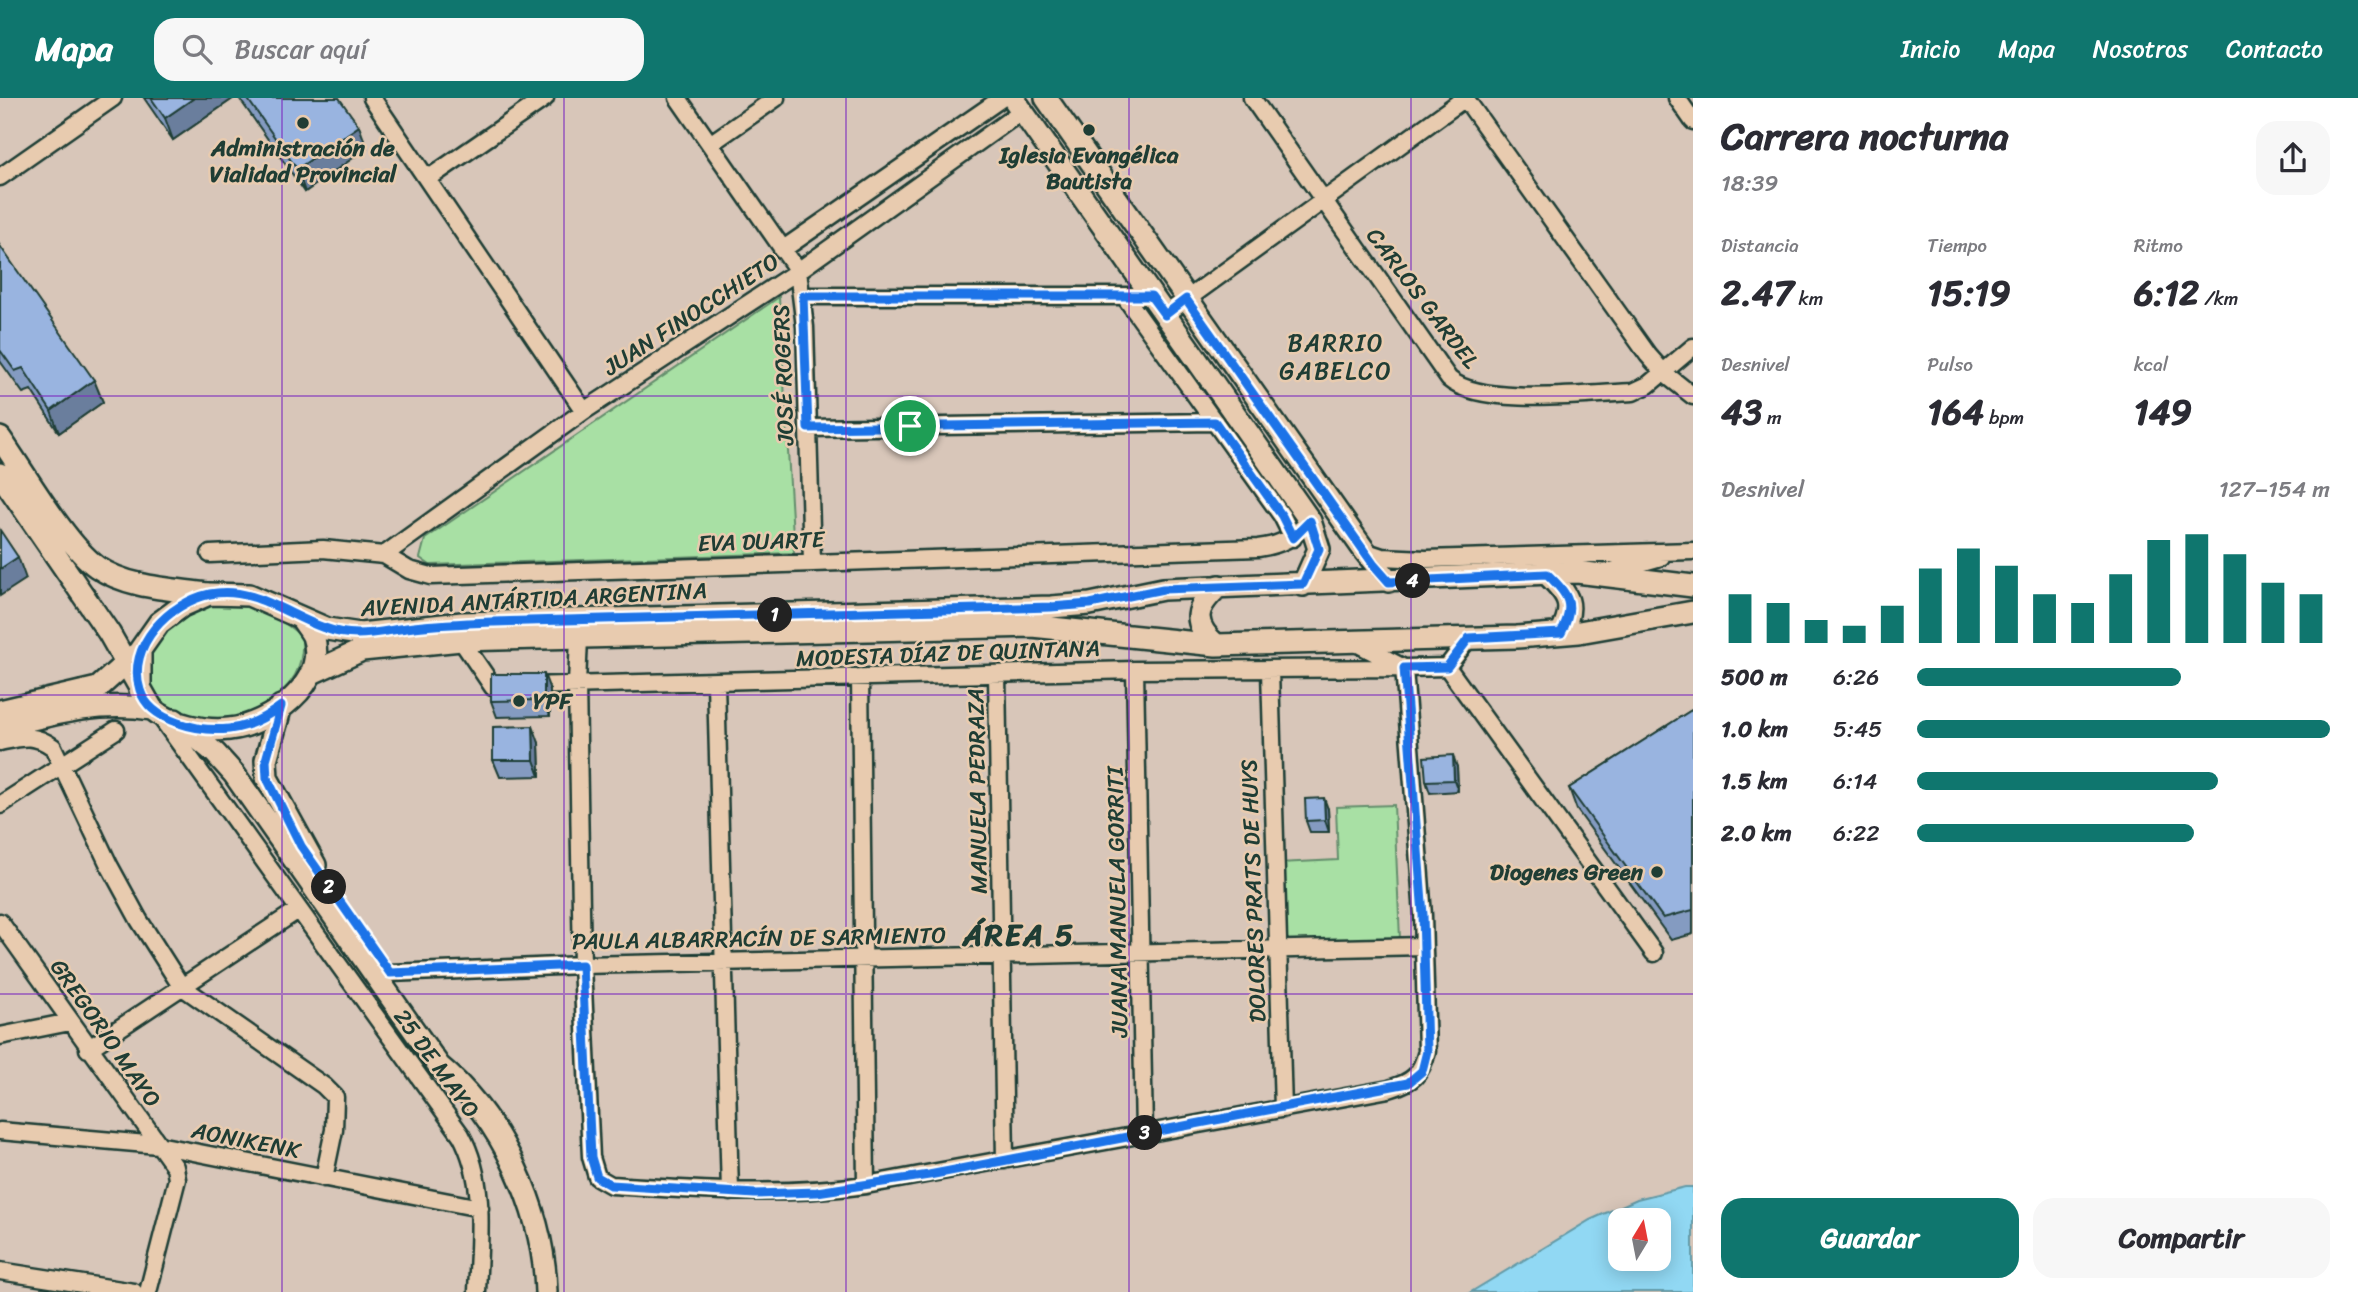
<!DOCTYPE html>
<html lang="es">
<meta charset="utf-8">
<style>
:root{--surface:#fff;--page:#f7f7f7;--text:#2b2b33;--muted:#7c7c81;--accent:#0f766e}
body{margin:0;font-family:Sriracha,sans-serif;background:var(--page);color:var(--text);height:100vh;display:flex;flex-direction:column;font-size:26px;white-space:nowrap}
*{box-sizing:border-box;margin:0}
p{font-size:23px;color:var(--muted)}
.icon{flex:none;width:38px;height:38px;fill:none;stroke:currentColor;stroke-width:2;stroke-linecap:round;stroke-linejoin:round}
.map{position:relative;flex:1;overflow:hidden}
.details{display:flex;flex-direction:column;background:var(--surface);width:665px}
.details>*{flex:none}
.needle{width:46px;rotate:10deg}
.buttons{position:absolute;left:1608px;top:1110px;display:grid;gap:14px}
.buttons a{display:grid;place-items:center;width:63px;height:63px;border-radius:14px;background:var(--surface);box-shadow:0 4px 18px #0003;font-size:35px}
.pin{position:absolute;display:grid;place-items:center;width:60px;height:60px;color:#fff;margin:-30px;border:4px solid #fff;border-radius:50%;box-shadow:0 2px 7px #0007}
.km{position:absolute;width:35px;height:35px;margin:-18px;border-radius:50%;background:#222;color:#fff;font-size:19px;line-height:35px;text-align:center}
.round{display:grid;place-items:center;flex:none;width:74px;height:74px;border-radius:21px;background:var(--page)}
.headline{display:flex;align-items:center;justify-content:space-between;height:119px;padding:0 28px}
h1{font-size:38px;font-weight:700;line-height:52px}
.metrics{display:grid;grid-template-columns:repeat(3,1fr);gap:10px;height:119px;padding:7px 28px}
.metrics div{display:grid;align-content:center}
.metrics b{font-size:35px;font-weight:700}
.metrics small{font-size:19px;font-weight:400}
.metrics p{font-size:19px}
.chart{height:196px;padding:14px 28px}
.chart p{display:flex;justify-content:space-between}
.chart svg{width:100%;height:126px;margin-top:7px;stroke:var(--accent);stroke-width:6}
.button{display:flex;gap:14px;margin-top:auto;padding:14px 28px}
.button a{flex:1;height:80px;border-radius:21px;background:var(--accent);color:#fff;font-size:28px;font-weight:700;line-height:80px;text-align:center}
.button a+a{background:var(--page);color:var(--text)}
ul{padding:0 28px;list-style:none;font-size:23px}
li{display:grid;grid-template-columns:112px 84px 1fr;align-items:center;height:52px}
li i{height:18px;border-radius:9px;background:var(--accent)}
header{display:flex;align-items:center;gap:42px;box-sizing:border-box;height:98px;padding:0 35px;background:var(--accent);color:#fff}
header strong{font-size:33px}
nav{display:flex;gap:38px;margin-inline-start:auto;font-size:24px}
.search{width:490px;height:63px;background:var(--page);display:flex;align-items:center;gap:18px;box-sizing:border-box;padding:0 24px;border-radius:21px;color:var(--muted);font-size:26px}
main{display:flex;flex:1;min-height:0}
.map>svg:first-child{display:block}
.green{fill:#a8e0a4;stroke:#648e6c;stroke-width:2}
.water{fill:#91d8f3;stroke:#639aa7;stroke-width:2;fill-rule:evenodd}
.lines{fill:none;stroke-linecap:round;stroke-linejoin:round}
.minor-casing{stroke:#1f3d34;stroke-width:21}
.secondary-casing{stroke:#1f3d34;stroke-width:26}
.minor{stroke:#e8cbaf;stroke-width:16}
.secondary{stroke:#e8cbaf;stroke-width:21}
.wall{fill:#849bc1;stroke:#1f3d34;stroke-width:2}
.shaded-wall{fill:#6b7e9d;stroke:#1f3d34;stroke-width:2}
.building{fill:#99b4e0;stroke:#1f3d34;stroke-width:2}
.route-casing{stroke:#fff;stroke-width:14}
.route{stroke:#1a73e8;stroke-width:9}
.grid{fill:none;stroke:#7b2cbf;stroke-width:2;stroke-opacity:0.55}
.poi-dot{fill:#1f3d34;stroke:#e8cbaf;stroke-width:2.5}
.labels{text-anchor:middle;stroke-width:5;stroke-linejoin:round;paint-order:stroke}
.poi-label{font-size:23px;font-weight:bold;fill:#1f3d34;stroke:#e8cbaf}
.street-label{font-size:23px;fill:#1f3d34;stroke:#e8cbaf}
.neighbourhood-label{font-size:24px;letter-spacing:2px;fill:#1f3d34;stroke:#e8cbaf}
.district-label{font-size:30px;font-weight:bold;letter-spacing:2px;fill:#1f3d34;stroke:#e8cbaf}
</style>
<header>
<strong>Mapa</strong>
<div class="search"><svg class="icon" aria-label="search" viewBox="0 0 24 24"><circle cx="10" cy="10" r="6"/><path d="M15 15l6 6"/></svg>Buscar aquí</div>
<nav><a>Inicio</a><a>Mapa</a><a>Nosotros</a><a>Contacto</a></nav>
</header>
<main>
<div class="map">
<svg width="1693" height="1194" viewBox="0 0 1693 1194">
<rect width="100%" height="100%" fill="#d8c6b9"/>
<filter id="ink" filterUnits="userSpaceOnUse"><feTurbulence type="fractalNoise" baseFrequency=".0143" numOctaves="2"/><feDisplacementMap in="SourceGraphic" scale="14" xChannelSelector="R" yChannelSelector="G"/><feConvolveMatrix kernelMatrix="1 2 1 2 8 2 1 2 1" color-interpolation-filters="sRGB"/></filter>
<g filter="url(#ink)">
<!-- green -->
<path class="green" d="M779 199 794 455 430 467 420 460 425 441Z
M232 504C261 511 280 519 302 539 304 570 293 588 267 605 258 610 248 619 239 622 223 628 203 624 187 618 140 600 135 556 172 523 188 509 212 505 232 504Z
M1394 707 1400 841 1283 846 1279 765 1338 762 1336 709Z"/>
<!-- water -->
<path class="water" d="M1685 1089H1693V1194H1471L1590 1122 1637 1101ZM1620 1122H1659V1160H1620Z"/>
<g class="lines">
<defs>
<path id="minor" d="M372 0 584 313
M678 0 798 173 805 229 812 464
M1252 0 1449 281C1481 309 1589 296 1633 294L1648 287 1693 249
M1465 0 1648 257 1664 275 1693 298
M1677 0 1693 23
M710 46 776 0
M0 79 113 0
M429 80 545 0
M782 152 1002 0
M803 198H1151
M1125 199 1282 418 1293 440
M1165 217 1465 0
M808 330 1215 324
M1364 453 1382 459 1426 461 1693 453
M210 456 323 451 384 457 409 472 431 478 1258 450C1281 447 1293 440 1310 423
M384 457 584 313 798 173 1022 13
M1605 475 1661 459
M461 542 493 589 1135 572 1404 570 1423 817 1427 953C1421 977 1413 984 1389 991L866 1087C779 1099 698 1092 611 1087L597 1079 591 1059 582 867 577 586 579 540
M1356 545 1404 570 1447 569 1469 540
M1447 569 1654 855
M1135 572 1144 1035
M1270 573 1283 1011
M997 576 1005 1062
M860 579 866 1087
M716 585 730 1094
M160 618 461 1037C487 1085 479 1141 477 1194
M0 644C22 639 34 635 53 649L109 767 139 822 181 888 324 988 335 999 334 1032 324 1080
M0 707 116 632
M0 824 175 1069 177 1081 148 1194
M390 875 582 867 1424 848
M0 938 70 924
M88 951 298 812
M0 1033 158 1047 480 1110
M0 1173 134 1194"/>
<path id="secondary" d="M1013 0 1310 423 1319 451 1303 487
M1046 0 1364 452 1389 483
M0 340C24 374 66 447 97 469 128 490 172 491 207 496
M0 376 109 535 152 611C170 626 205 634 229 631 269 627 329 585 313 538 310 532 305 526 301 520
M1547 476C1569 497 1576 507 1561 535
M1216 547C1191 525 1195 509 1219 488
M312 575 362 552 461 542 1032 528 1216 547 1517 539 1579 534 1693 514
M140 592V552L159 525 182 508 209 496 249 497 327 531 360 536 462 525 1051 509 1090 506 1163 491 1577 474 1693 488
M281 608 266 662 267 680 315 767
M0 613 98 590 136 556
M175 622 215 655 234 676 439 968C502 1020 544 1113 546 1194
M0 629C54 616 96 603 152 611"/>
</defs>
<!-- minor casing -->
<use href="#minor" class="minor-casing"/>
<!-- secondary casing -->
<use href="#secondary" class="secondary-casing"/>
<!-- minor -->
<use href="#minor" class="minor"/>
<!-- secondary -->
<use href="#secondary" class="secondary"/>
</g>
<!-- wall -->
<path class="wall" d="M144 0H234L173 42Z
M239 0H339L367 50 305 94Z
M0 148 103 304 59 335 31 292 23 295 0 263Z
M550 592V618L497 619 491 603Z
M1693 611V836L1671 842 1577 712 1569 690Z
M539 645 540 678 500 679 493 662Z
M1457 669 1458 693 1430 695 1426 683Z
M1328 711 1329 734H1310L1306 723Z"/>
<!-- shaded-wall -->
<path class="shaded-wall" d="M194 0H234L173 42 165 20Z
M359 28 367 50 305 94 297 71Z
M94 282 103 304 59 335 51 313Z
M18 459 26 481 0 498V471Z
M544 576 550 592V618L544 602Z
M533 628 539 645 540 678 534 662Z
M1453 657 1457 669 1458 693 1454 682Z
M1324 700 1328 711 1329 734 1325 722Z"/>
<!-- building -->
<path class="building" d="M151 0H194L165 20Z
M247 0H339L359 28 297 71Z
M0 148 94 282 51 313 23 270 15 273 0 252Z
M0 432 18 459 0 471Z
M491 576H544V602L491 603Z
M1693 611V812L1663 820 1569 690Z
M533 628 534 662H493V629Z
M1453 657 1454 682 1426 683 1424 659Z
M1324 700 1325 722 1306 723 1305 701Z"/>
</g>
<g class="lines" filter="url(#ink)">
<defs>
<path id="route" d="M803 198H1151L1165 217 1186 201 1374 467 1389 484 1547 476C1569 497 1576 507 1561 535L1469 540 1447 569 1404 570 1423 817 1427 953 1422 973 1408 985 929 1077 817 1094 755 1096 611 1087 597 1079 591 1059 582 867 390 875 301 748 267 680 266 662 281 608C265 620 249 629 229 631 200 634 150 624 140 592 126 548 169 505 210 496 264 485 305 536 357 536 376 536 395 531 414 529 441 526 468 525 494 524 680 519 866 514 1051 509L1090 506 1163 491 1303 486 1319 451 1310 423 1293 440 1282 418 1215 324 808 330Z"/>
</defs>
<!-- route casing -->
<use href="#route" class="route-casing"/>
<!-- route -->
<use href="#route" class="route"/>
</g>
<!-- grid -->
<path class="grid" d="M282 0V1194M564 0V1194M846 0V1194M1129 0V1194M1411 0V1194M0 298H1693M0 597H1693M0 896H1693"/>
<!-- markers -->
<g class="poi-dot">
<circle cx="303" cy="25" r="7"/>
<circle cx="1089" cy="32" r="7"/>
<circle cx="519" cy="603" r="7"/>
<circle cx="1657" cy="774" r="7"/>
</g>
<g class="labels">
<!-- poi labels -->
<g class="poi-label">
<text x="303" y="58">Administración de<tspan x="303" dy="26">Vialidad Provincial</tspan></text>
<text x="1089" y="65">Iglesia Evangélica<tspan x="1089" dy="26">Bautista</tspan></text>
<text x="533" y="611" text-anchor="start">YPF</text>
<text x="1643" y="782" text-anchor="end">Diogenes Green</text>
</g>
<!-- street labels -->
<g class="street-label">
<text transform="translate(1423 200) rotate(53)" y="8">CARLOS GARDEL</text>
<text transform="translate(691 216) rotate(-33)" y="8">JUAN FINOCCHIETO</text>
<text transform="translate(783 277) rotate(-92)" y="8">JOSÉ ROGERS</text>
<text transform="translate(761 443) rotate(-2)" y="8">EVA DUARTE</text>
<text transform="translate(534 501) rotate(-3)" y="8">AVENIDA ANTÁRTIDA ARGENTINA</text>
<text transform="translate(948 555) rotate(-2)" y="8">MODESTA DÍAZ DE QUINTANA</text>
<text transform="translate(977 693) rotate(-91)" y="8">MANUELA PEDRAZA</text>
<text transform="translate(1253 793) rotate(-92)" y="8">DOLORES PRATS DE HUYS</text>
<text transform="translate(1117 804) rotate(-91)" y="8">JUANA MANUELA GORRITI</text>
<text transform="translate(759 840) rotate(-1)" y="8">PAULA ALBARRACÍN DE SARMIENTO</text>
<text transform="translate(106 935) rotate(55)" y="8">GREGORIO MAYO</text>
<text transform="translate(437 965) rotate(54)" y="8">25 DE MAYO</text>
<text transform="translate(246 1042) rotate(11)" y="8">AONIKENK</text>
</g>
<!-- neighbourhood labels -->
<g class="neighbourhood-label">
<text x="1336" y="253">BARRIO<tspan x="1336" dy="28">GABELCO</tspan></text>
</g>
<!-- district labels -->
<g class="district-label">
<text x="1019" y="847">ÁREA 5</text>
</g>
</g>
</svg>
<div class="buttons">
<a><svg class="needle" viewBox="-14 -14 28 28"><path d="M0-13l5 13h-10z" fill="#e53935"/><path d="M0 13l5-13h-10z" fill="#7c7c81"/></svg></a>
</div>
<div class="pin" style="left:910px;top:328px;background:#1e9e55"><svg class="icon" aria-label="arrive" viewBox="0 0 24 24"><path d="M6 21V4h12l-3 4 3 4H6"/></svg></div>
<b class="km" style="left:775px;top:517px">1</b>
<b class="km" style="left:329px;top:789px">2</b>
<b class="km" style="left:1145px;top:1035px">3</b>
<b class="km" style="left:1413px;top:483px">4</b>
</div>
<section class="details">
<div class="headline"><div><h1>Carrera nocturna</h1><p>18:39</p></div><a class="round"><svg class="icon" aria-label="share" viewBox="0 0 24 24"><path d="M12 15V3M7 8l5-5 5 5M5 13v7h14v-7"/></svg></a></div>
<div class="metrics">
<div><p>Distancia</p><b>2.47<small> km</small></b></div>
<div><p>Tiempo</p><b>15:19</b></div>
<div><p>Ritmo</p><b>6:12<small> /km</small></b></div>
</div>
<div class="metrics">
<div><p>Desnivel</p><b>43<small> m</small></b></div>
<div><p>Pulso</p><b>164<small> bpm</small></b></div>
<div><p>kcal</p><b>149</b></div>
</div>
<div class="chart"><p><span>Desnivel</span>127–154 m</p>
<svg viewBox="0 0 160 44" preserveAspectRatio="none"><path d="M5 44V27M15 44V30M25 44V36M35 44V38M45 44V31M55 44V18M65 44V11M75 44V17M85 44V27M95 44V30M105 44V20M115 44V8M125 44V6M135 44V13M145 44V23M155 44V27"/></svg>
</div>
<ul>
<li><b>500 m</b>6:26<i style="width:64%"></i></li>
<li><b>1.0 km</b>5:45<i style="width:100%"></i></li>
<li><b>1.5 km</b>6:14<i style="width:73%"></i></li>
<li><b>2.0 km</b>6:22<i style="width:67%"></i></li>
</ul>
<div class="button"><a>Guardar</a><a>Compartir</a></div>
</section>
</main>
